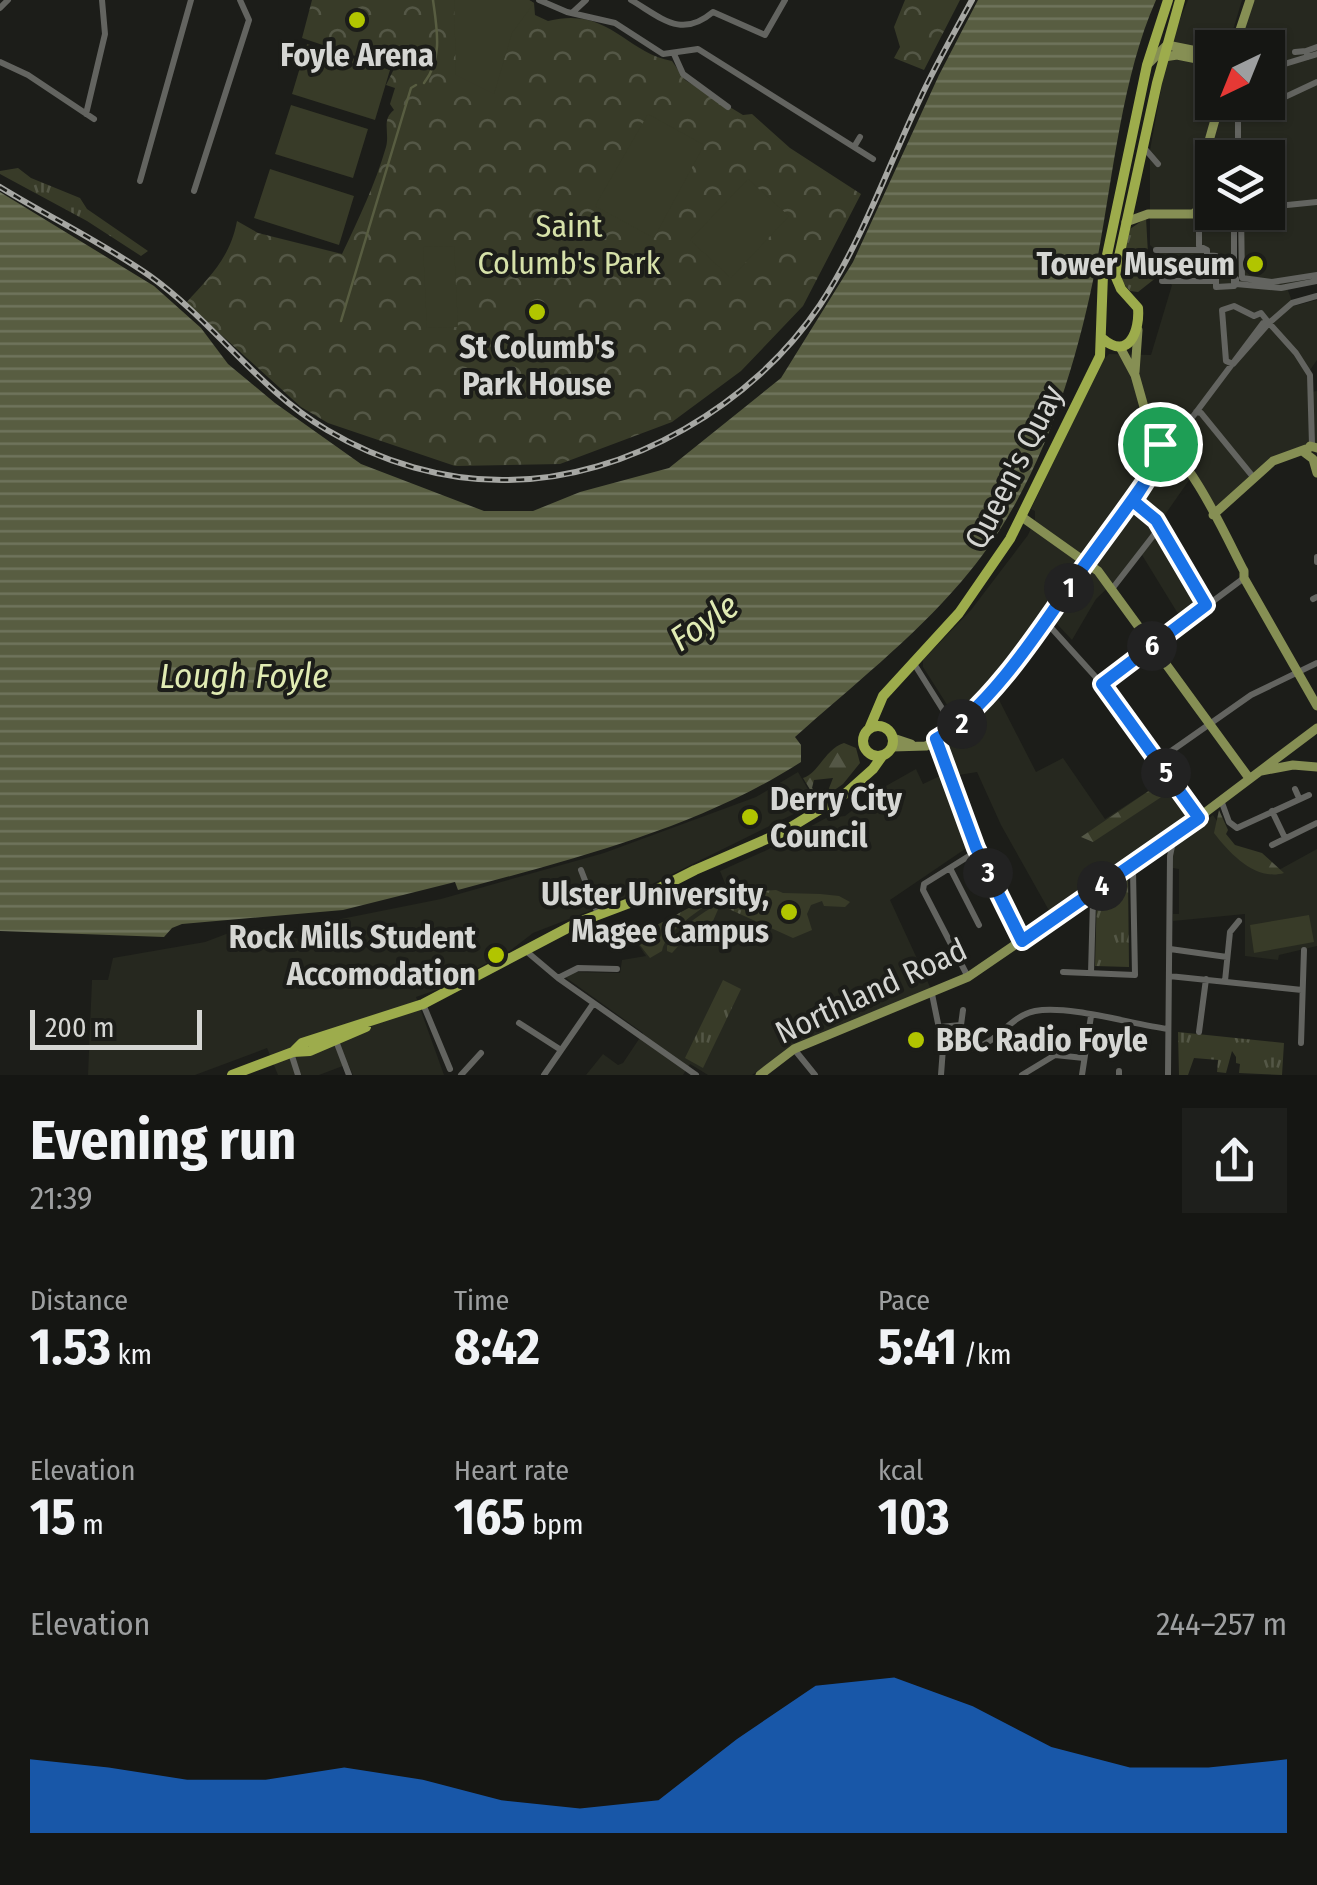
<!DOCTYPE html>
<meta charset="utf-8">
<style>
:root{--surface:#151613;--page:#1e1f1c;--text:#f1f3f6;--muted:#9d9fa0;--line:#343533;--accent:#1a73e8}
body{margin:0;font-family:"Fira Sans Condensed",sans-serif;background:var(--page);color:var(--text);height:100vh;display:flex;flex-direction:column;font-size:38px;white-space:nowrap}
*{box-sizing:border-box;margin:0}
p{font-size:32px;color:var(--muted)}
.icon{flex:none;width:55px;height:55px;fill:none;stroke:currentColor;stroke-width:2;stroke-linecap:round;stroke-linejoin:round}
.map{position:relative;height:1075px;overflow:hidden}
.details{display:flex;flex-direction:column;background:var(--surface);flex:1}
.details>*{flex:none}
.needle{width:65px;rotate:223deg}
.tools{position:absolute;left:1195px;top:30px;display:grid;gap:20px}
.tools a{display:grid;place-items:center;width:90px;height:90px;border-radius:0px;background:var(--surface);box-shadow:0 2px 8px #0004,0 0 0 2px var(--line);font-size:50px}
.scale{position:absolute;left:30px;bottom:25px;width:172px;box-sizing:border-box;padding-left:10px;border:5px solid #d5d6d3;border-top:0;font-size:28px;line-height:35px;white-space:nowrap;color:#d5d6d3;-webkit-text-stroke:8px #1c1d19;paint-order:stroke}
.pin{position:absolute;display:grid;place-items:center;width:85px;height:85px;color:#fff;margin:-42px;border:5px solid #fff;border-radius:50%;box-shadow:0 2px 10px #0007}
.km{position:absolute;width:50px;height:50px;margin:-25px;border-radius:50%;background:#222;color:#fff;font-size:28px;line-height:50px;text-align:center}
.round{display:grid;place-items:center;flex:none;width:105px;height:105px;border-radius:0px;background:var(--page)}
.head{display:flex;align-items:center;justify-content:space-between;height:170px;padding:0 30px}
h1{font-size:55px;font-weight:700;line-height:75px}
.figures{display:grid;grid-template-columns:repeat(3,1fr);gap:15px;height:170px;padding:10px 30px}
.figures div{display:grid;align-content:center}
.figures b{font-size:50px;font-weight:700}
.figures small{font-size:28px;font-weight:400}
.figures p{font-size:28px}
.chart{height:280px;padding:20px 30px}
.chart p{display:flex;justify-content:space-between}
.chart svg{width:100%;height:180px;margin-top:10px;fill:var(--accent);opacity:.7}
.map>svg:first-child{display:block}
.built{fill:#26281f}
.grass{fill:url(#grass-tufts)}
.forest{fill:url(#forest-firs)}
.park{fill:url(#park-crowns)}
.garden{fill:#383b28}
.water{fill:url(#water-rules)}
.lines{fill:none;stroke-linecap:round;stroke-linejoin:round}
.stream{stroke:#585d41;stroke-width:2.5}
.minor{stroke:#636460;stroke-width:6}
.major{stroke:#868f54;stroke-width:9}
.highway{stroke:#9dac4c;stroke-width:10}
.rail-casing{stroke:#a6a7a3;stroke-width:6}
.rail{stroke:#1c1d19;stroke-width:2.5;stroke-dasharray:8;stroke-linecap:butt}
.route-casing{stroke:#fff;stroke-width:20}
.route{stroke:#1a73e8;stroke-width:12}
.poi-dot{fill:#b1c500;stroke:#1c1d19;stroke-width:4}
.labels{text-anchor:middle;stroke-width:8;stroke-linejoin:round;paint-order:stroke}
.poi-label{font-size:32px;font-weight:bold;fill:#d5d6d3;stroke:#1c1d19;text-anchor:end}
.park-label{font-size:32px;fill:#d6e1a9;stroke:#1c1d19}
.street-label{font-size:32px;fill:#d5d6d3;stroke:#1c1d19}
.water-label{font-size:35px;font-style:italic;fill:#e0ebb3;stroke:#1c1d19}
</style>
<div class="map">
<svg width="1317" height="1075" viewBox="0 0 1317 1075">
<defs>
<pattern id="grass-tufts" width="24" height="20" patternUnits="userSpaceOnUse" patternTransform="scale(2.5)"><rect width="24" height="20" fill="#383b28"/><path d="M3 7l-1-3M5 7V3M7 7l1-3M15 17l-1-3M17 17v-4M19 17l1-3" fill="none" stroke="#545746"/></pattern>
<pattern id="forest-firs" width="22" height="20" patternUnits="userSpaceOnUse" patternTransform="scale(2.5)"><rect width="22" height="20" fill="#383b28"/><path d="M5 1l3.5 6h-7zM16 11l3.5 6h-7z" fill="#545746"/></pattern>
<pattern id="park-crowns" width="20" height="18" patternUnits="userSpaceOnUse" patternTransform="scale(2.5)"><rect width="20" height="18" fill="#383b28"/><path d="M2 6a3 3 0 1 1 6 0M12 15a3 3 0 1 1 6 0" fill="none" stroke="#545746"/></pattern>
<pattern id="water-rules" width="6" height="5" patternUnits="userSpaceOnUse" patternTransform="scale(2.5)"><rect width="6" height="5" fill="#585d41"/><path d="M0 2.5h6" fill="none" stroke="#6f745c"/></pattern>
</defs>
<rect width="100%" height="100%" fill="#1c1d19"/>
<!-- built -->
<path class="built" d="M1188 0H1242L1228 47 1212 48V102H1268V48L1238 47 1253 0H1317V278L1280 286 1238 282V213L1268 212V158L1240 157V112L1235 113V157L1212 158V212L1234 213V285L1287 288 1294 306 1317 300V360L1310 370 1311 392 1317 391V449L1272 460 1216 511 1192 476 1155 529 1198 605 1180 617 1142 555 1096 599 1072 640 1044 610 971 704 983 713 996 694 1036 772 1063 758 1105 819 1156 786 1146 769 1153 764 1177 796 1176 800 1181 807 1185 808 1192 816 1051 914 1001 825 977 772 959 775 946 744 965 733 923 667V660L971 610 1028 535 1035 519V511L1031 509 1102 361 1109 354 1151 355 1172 285 1161 276V255L1150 245V150L1169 46Z
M916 769 923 784 942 775 968 847 890 900 931 989 798 1044 752 1075H708L690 1064 683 1075H586L603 1054 618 1065 623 1063 643 1033 565 977 575 972 620 973 622 960 646 956 628 930 653 923 655 926 727 888 720 871 767 850 826 818 845 816 877 791Z
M798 772 816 803 628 896 533 933 511 950 439 989 416 997 444 1075H353L348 1064 319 1075H278L267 1048 195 1075H88L92 980H108L113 958 205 942 242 928 247 932 278 927 292 937 322 945 317 930 331 921 441 899 604 853 756 797Z
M1213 815 1239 854 1277 871 1317 849V946L1279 955 1278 960 1245 956V914L1173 921V914H1179V869L1173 868V847Z"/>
<!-- grass -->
<path class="grass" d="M18 168 31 178 80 198 87 209 148 251 141 256 87 221 0 174V171Z
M1146 218 1149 272 1157 277 1138 292 1130 291 1119 278 1130 229Z
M1124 876 1128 877 1129 967 1095 966 1097 893Z
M728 887 730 892C711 901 665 930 662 951L650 958 629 931 653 923 655 926Z
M776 890 783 893 820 894 839 896 850 902 845 907 824 906 822 901 811 905 807 914 812 930 793 938 720 905 709 930 696 926 672 953 667 951V946C697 910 730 893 776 890Z
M723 980 741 989 703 1068 685 1058Z
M1178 1032 1284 1043 1282 1075 1239 1073 1240 1064 1236 1063V1057L1232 1051 1226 1073 1217 1072 1218 1060 1194 1058 1188 1075H1179Z"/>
<!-- forest -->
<path class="forest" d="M844 743 856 748 860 763 843 784 826 796 833 778 814 780 812 788 822 799 817 801 803 778C819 773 825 749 844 743Z
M1153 764 1172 790 1093 842 1081 837 1156 786 1146 769Z
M1219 810 1228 830 1226 834 1235 845 1262 853 1284 873C1256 881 1231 855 1214 833Z"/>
<!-- park -->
<path class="park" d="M312 0H529L534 3 535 15 548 21C609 6 624 52 672 61L685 80 743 115 752 114 790 148 861 194 803 306 741 371 672 422 560 464 455 466 328 423 301 407 186 303C210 276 230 258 237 221L258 233 342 254C359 218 375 185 386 147 390 132 381 120 394 110L390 104 395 88 386 85 394 69 302 38Z
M905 0H960L924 70 894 58 900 47 894 27Z"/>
<!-- garden -->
<path class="garden" d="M454 0H529L534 3 512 33 494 94 456 75Z
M307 44 390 70 375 120 292 94Z
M291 105 368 129 353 178 275 154Z
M648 114 704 145 654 238 595 206Z
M270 169 354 196 339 245 254 218Z
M748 179 789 216 731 278 690 240Z
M454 246 458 327 427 328 423 247Z
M1309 915 1314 942 1254 953 1250 925Z"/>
<!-- water -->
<path class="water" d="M978 0H1156C1121 79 1113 180 1096 266 1074 377 1037 494 961 582 912 639 851 687 795 737L801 745V762C698 828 574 859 458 890L455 882 343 910 182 924 172 928 164 937 0 931V192L154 286 201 328 228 364 275 403 361 464 484 511H533L580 492 669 468 781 378 853 262 939 75Z"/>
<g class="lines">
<!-- stream -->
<path class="stream" d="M424 83C443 59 437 29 433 0
M341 321 411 88 416 85"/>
<!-- minor -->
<path class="minor" d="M539 0 567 12 615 23 663 54 698 49 873 159
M631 0C662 18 681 39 713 12L765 35 785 0
M0 8 8 0
M572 13 586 0
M1295 52 1306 51
M674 54 683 74 728 107
M1308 57 1306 51 1317 47
M0 62 28 75 94 119
M1268 69 1317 54
M86 114 105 34 102 0
M854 147 860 137
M1145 149 1158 164
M1238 158V119L1317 82
M140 181 191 0
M194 191 249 20 240 0
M1268 207 1317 202
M1225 212 1210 214V217L1199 221V246L1207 250V255L1216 256V287L1234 286V212
M1241 212 1242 278 1272 282 1317 275
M1156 250H1205
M1236 279V284L1281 288 1317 281
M1162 281H1216
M1234 306 1254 316 1261 313 1269 323 1233 364 1226 361 1222 310Z
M1269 323 1292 303 1317 296
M1196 412 1201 413 1254 478
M1170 447 1263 323H1269L1296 353 1310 375 1312 445
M1133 501 1156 520 1206 605
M1317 557V562
M1112 589 1160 527
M1313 599 1317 597
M1045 621 1102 684 1199 818
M913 662 955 729
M1102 684 1244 578
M937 740 976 848 1021 940
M1157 761 1251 695 1317 663
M1295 789 1299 798
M1221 800 1229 822 1237 828 1309 795
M1272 811 1285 838
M1272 845 1317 823
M950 868 979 925
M581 870 598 914
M1090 894 1093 900 1091 973
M576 924 584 938 625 935
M1170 949 1227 957
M526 951 558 978 696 1075
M1063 972 1135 975 1133 871 1130 866
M1169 976 1302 990
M968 977 923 890 924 884 977 851
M558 978 578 968 617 969
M1225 981 1230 932 1239 921
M932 994 943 1048 941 1075
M423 1004 450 1069
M519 1023 561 1050
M940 1027 961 1025 963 1010
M1199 1032 1206 979
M336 1041 349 1075
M1301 1043 1304 950
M943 1048C953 1048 965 1050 975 1048 998 1042 1010 1016 1035 1011 1070 1005 1131 1024 1168 1029
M794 1049 815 1075
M291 1053 298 1075
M461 1075 481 1053
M544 1075 593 1004
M1022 1075 1055 1055 1084 1058
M1082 1075 1091 1016
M1119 1075V1071
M1168 1075 1170 856 1174 837"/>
<!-- major -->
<path class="major" d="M1234 48 1250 0
M1164 57 1177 55 1212 62
M1149 63 1167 45 1212 54
M1126 222 1148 214H1193L1198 210 1205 155 1220 102
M1135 372 1138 330
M1160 444C1187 449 1230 545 1244 571V578L1317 706
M1317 448 1310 446 1305 453 1313 459 1317 473
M1213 515 1273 461 1306 449
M1022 517 1098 571 1249 778
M893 738 911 744
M892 747 926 746 955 729 972 713 1056 607 1157 465 1162 456 1160 444 1144 407 1135 375 1120 347
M1261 771 1293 765 1317 767
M760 1075 794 1049 968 977 1174 836 1317 728"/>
<!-- highway -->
<path class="highway" d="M1103 339C1129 361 1140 330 1138 308L1121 289 1115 275 1157 83 1180 0
M863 741a15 15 0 1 1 30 0a15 15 0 1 1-30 0Z
M869 729 883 696 959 613 1010 539 1100 356 1103 274 1147 65 1168 0
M293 1052 302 1043 423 1004 579 922 632 902 695 870 783 832 845 794 873 769 883 755
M232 1075 293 1052 310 1051 366 1027"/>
<defs>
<path id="rail" d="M0 187C49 217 103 243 150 276 214 322 258 389 327 430 381 462 444 481 507 480 627 480 755 403 820 305 862 241 887 169 919 101 935 66 954 33 972 0"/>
</defs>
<!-- rail casing -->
<use href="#rail" class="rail-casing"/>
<!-- rail -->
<use href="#rail" class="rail"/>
</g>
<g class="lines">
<defs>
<path id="route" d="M1160 444 1162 456 1157 464C1130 505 1100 543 1072 583 1039 631 987 711 936 739L976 848 1022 941 1199 818 1102 684 1206 605 1156 520 1133 501 1162 456 1178 455 1170 446 1160 444"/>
</defs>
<!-- route casing -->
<use href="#route" class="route-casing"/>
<!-- route -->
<use href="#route" class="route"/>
</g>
<!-- markers -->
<g class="poi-dot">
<circle cx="357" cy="20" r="10"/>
<circle cx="1255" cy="264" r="10"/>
<circle cx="537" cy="312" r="10"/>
<circle cx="750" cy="817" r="10"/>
<circle cx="789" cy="912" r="10"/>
<circle cx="496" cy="955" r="10"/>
<circle cx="916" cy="1040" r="10"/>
</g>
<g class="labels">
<!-- poi labels -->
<g class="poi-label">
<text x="357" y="66" text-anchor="middle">Foyle Arena</text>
<text x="1235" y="275">Tower Museum</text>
<text x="537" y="358" text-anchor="middle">St Columb's<tspan x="537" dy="37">Park House</tspan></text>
<text x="770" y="810" text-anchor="start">Derry City<tspan x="770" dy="37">Council</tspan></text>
<text x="769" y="905">Ulster University,<tspan x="769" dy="37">Magee Campus</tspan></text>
<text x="476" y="948">Rock Mills Student<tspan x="476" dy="37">Accomodation</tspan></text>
<text x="936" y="1051" text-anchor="start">BBC Radio Foyle</text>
</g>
<!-- park labels -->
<g class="park-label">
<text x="569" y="237">Saint<tspan x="569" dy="37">Columb's Park</tspan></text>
</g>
<!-- street labels -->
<g class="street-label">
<text transform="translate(1014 467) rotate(-63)" y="11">Queen's Quay</text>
<text transform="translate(871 991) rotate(-25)" y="11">Northland Road</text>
</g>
<!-- water labels -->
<g class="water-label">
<text transform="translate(704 622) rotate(-34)" y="12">Foyle</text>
<text x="244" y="688">Lough Foyle</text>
</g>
</g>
</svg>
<div class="tools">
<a><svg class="needle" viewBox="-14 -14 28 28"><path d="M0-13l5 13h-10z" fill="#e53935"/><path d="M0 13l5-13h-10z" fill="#9d9fa0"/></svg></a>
<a><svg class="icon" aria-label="layers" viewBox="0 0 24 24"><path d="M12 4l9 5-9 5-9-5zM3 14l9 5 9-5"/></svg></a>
</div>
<div class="scale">200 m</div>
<div class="pin" style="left:1160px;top:444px;background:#1e9e55"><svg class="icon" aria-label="arrive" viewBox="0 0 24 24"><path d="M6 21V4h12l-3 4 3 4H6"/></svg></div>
<b class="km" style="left:1069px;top:588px">1</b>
<b class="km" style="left:962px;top:724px">2</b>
<b class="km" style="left:988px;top:873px">3</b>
<b class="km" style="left:1102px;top:886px">4</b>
<b class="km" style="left:1166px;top:773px">5</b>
<b class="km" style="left:1152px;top:646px">6</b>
</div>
<section class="details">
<div class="head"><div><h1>Evening run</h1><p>21:39</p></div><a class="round"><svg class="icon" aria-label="share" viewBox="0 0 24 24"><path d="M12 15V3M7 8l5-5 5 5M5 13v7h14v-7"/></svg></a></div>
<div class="figures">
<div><p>Distance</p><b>1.53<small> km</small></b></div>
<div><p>Time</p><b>8:42</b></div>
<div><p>Pace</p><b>5:41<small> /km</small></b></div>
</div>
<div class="figures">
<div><p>Elevation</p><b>15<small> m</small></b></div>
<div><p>Heart rate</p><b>165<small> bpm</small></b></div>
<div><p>kcal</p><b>103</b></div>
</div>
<div class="chart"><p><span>Elevation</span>244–257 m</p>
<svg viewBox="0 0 160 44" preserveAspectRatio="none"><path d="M0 44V26L10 28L20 31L30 31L40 28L50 31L60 36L70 38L80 36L90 21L100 8L110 6L120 13L130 23L140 28L150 28L160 26V44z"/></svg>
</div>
</section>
